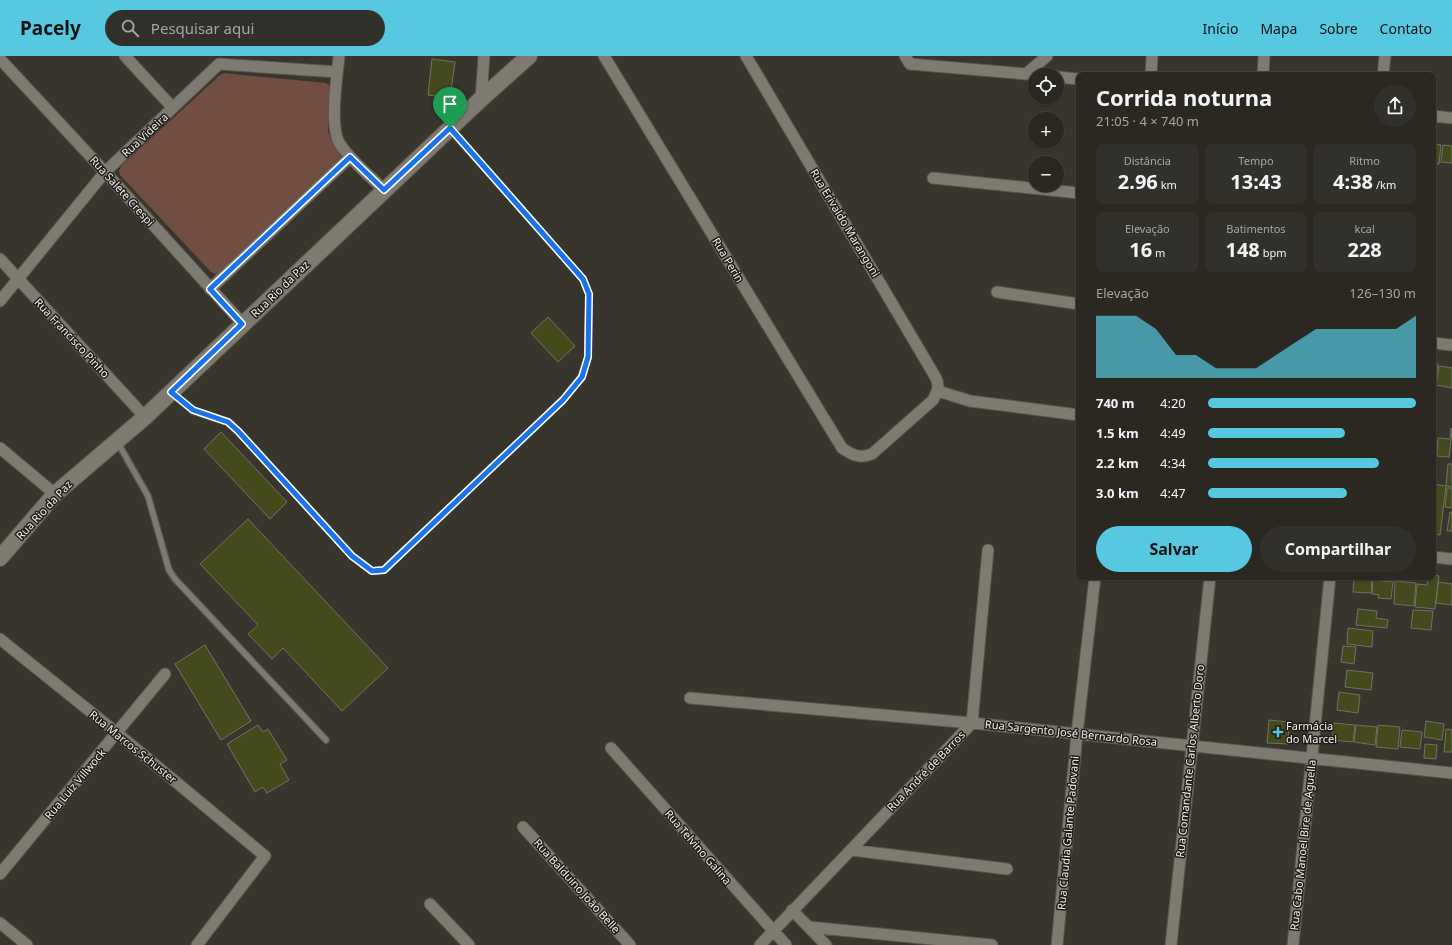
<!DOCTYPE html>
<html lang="pt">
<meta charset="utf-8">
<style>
:root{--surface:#2a2821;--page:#32302a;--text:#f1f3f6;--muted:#a5a6a5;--line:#46443f;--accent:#56c9e1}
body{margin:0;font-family:"Noto Sans",sans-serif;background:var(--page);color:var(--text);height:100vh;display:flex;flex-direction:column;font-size:15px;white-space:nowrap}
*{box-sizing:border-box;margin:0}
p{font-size:13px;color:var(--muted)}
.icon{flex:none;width:22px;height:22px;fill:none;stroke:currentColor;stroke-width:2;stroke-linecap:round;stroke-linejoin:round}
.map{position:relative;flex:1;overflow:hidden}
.side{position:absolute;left:1076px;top:16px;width:360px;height:508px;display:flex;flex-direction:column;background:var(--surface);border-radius:8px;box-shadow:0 1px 3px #0004,0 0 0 1px var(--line)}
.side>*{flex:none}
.controls{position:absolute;left:1028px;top:12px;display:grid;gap:8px}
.controls a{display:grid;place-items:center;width:36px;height:36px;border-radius:50%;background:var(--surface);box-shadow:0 1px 3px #0004,0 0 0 1px var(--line);font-size:20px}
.pin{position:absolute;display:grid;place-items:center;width:34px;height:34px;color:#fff;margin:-41px -17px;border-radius:50% 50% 50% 0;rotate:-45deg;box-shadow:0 0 4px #0007}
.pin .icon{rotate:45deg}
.round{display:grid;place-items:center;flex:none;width:42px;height:42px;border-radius:21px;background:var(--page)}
.headline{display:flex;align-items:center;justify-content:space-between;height:68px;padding:0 20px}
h1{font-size:22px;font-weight:700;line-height:30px}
.stats{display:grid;grid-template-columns:repeat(3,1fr);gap:6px;height:68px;padding:4px 20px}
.stats div{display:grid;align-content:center;border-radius:8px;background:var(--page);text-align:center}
.stats b{font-size:20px;font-weight:700}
.stats small{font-size:11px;font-weight:400}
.stats p{font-size:11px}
.chart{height:112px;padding:8px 20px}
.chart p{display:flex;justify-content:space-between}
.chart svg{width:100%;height:72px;margin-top:4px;fill:var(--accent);opacity:.7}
.button{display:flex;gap:8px;margin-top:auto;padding:8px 20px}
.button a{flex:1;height:46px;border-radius:24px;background:var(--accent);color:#111;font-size:16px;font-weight:700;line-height:46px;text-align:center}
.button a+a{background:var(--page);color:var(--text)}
ul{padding:0 20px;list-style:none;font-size:13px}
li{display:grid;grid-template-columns:64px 48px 1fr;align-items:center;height:30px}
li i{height:10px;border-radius:5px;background:var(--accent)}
header{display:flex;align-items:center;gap:24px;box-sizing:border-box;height:56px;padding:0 20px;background:var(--accent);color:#111}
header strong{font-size:19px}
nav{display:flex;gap:22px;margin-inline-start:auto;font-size:14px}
.search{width:280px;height:36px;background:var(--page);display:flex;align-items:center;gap:10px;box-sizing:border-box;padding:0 14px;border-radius:22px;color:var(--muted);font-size:15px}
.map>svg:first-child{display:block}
.green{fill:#724e42}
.building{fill:#454a1d;stroke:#6f7167}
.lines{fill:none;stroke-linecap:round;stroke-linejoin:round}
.lane-casing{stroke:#56534d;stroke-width:8}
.street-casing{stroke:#56534d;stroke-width:13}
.secondary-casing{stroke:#56534d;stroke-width:18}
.lane{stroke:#7e7a70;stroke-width:5.5}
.street{stroke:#7e7a70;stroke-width:11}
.secondary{stroke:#7e7a70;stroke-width:16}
.route-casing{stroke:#fff;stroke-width:8}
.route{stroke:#1a73e8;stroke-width:5}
.poi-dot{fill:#56c9e1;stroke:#1e1d19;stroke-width:1.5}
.labels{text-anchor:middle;stroke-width:3;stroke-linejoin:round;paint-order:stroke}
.street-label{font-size:11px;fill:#f3f1eb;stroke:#1e1d19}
.poi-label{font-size:11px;fill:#f3f1eb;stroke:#1e1d19;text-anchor:start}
</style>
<header>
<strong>Pacely</strong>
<div class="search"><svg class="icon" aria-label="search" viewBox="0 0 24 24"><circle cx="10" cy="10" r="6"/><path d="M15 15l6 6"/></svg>Pesquisar aqui</div>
<nav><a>Início</a><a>Mapa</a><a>Sobre</a><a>Contato</a></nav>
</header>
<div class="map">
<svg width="1452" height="889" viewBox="0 0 1452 889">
<rect width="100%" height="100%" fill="#38352c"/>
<!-- green -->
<path class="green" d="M224 17 326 27 330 30 328 75 331 83 341 97 340 102 219 217 215 218 211 216 120 119 119 115 121 110 220 19Z"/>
<!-- building -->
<path class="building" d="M432 3 455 6 450 42 428 39Z
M1433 88 1441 89 1439 108H1433Z
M1443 89 1452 90V107L1441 106Z
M548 261 575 290 558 306 531 277Z
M1433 307 1438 308 1435 327H1433Z
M1439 310 1452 312V332L1436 329Z
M1451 372 1452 384H1451L1449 401 1437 400 1438 382 1450 383Z
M221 376 287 446 270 463 204 393Z
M1448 408H1452V431L1446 430Z
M1433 428 1446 430 1440 479 1433 478V456L1436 433H1433Z
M1447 432H1452V452L1445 451Z
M1450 456H1452V475H1447Z
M248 463 388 612 342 655 283 592 272 603 248 578 258 569 200 508Z
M1433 519 1439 520 1435 553 1415 551 1417 528 1427 529 1428 521H1433Z
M1354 521 1372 522 1371 537 1353 536Z
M1373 524 1393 526 1391 543 1378 542 1379 539 1372 538Z
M1395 525 1416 527 1414 550 1394 548Z
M1438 526 1452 528V549L1436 547Z
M1358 553 1377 555 1376 562 1388 564 1387 572 1356 569Z
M1413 554 1433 555 1431 574 1411 572Z
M1348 572 1373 575 1372 591 1347 588Z
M205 589 251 665 221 684 175 608Z
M1343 590 1356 591 1354 608 1341 606Z
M1347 614 1373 617 1371 634 1345 631Z
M1339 636 1360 639 1358 657 1337 654Z
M1269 664 1289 666 1288 688 1267 687Z
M1426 665 1444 668 1442 684 1424 681Z
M1334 667 1355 669 1353 686 1332 684Z
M258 669 263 676 268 673 287 704 280 708 289 724 267 737 263 731 255 736 227 688Z
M1356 669 1377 671 1375 689 1354 686Z
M1378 669 1400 671 1398 693 1376 691Z
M1446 673 1452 674V696H1444Z
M1402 674 1422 676 1420 693 1400 691Z
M1425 688 1437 689 1436 703 1424 702Z"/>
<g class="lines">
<defs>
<path id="lane" d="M172 337 193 355 228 366 238 375 352 500 372 515 384 514 563 344 581 321 588 301 589 238 583 223 451 74
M118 387 148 440 169 514 175 523 326 684"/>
<path id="street" d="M125 0 173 52
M339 0C337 20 329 72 340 88 351 105 369 119 384 134
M604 0 842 392C852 399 860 403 872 398L933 344C937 336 940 331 936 322L746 0
M905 0 910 8 1038 19
M0 3 105 116 243 268
M1026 18 1047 0
M1151 19 1152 0
M1263 19 1264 0
M1383 19 1385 0
M1057 21 1079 23
M481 43 484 0
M1433 60 1452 62
M933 122 1079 137
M0 203 145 361
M210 233 350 101
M997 236 1079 248
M0 245 105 116 219 8 337 16
M1433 287 1452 289
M938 335 970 345 1079 359
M0 392 55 438
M1433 501 1452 503
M0 583 117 677 265 800 197 889
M690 642 972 667 1452 717
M611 692 786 889
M523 771 630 889
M851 794 1007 813
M0 818 165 618
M430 848 469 889
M792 854 826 889
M0 867 27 889
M809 871 992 889
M760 889 972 667 988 494
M1057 889 1077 678 1095 521
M1171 889 1210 521
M1293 889 1330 521"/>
<path id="secondary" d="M0 502 55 438 145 361 481 43 529 0"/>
</defs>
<!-- lane casing -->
<use href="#lane" class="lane-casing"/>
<!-- street casing -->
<use href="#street" class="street-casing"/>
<!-- secondary casing -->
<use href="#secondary" class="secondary-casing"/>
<!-- lane -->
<use href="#lane" class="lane"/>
<!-- street -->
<use href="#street" class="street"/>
<!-- secondary -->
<use href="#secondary" class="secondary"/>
</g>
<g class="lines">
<defs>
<path id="route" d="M450 72 583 223 589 238 588 301 582 321 563 344 384 514 372 515 352 500 238 375 228 366 193 354 171 336 242 268 210 233 350 101 384 134Z"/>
</defs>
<!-- route casing -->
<use href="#route" class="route-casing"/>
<!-- route -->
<use href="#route" class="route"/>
</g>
<!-- markers -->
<path class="poi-dot" d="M1276 670h4v4h4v4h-4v4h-4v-4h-4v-4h4z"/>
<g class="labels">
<!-- street labels -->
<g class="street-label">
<text transform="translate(145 79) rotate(-43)" y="4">Rua Videira</text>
<text transform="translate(122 135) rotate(48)" y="4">Rua Salete Crespi</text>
<text transform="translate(845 167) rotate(59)" y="4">Rua Erivaldo Marangoni</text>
<text transform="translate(728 204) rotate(59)" y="4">Rua Perin</text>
<text transform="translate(280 233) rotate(-44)" y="4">Rua Rio da Paz</text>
<text transform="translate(72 282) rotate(47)" y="4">Rua Francisco Pinho</text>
<text transform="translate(44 454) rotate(-47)" y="4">Rua Rio da Paz</text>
<text transform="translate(1071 677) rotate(6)" y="4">Rua Sargento José Bernardo Rosa</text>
<text transform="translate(133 691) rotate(39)" y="4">Rua Marcos Schuster</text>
<text transform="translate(1190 705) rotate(-84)" y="4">Rua Comandante Carlos Alberto Doro</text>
<text transform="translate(926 715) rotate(-46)" y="4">Rua André de Barros</text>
<text transform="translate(75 728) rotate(-50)" y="4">Rua Luiz Villwock</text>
<text transform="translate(1068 777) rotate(-85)" y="4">Rua Claudia Galante Padovani</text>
<text transform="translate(1303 789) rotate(-84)" y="4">Rua Cabo Manoel Bire de Aguella</text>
<text transform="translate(698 791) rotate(49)" y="4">Rua Telvino Galina</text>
<text transform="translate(577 830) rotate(48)" y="4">Rua Balduino João Belle</text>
</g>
<!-- poi labels -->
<g class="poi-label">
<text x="1286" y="674">Farmácia<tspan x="1286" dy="13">do Marcel</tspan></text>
</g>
</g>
</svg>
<div class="controls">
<a><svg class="icon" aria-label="locate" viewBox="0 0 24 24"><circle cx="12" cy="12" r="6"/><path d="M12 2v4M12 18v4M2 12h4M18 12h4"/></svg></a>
<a>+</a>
<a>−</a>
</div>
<div class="pin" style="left:450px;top:72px;background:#1e9e55"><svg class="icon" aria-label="arrive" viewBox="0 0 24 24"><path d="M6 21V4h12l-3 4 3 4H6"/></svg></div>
<section class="side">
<div class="headline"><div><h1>Corrida noturna</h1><p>21:05 · 4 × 740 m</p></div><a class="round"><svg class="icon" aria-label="share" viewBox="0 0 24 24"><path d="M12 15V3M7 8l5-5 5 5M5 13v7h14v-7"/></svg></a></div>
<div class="stats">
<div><p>Distância</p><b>2.96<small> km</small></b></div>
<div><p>Tempo</p><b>13:43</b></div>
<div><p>Ritmo</p><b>4:38<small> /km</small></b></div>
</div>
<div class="stats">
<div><p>Elevação</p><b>16<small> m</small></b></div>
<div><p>Batimentos</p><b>148<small> bpm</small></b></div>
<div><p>kcal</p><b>228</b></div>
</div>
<div class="chart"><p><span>Elevação</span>126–130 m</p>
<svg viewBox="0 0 160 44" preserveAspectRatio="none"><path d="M0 44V6L10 6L20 6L30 14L40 30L50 30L60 38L70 38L80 38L90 30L100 22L110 14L120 14L130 14L140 14L150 14L160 6V44z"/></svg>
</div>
<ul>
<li><b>740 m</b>4:20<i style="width:100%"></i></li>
<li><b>1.5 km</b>4:49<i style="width:66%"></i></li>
<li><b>2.2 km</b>4:34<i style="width:82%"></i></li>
<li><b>3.0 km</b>4:47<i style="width:67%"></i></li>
</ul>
<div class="button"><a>Salvar</a><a>Compartilhar</a></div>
</section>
</div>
